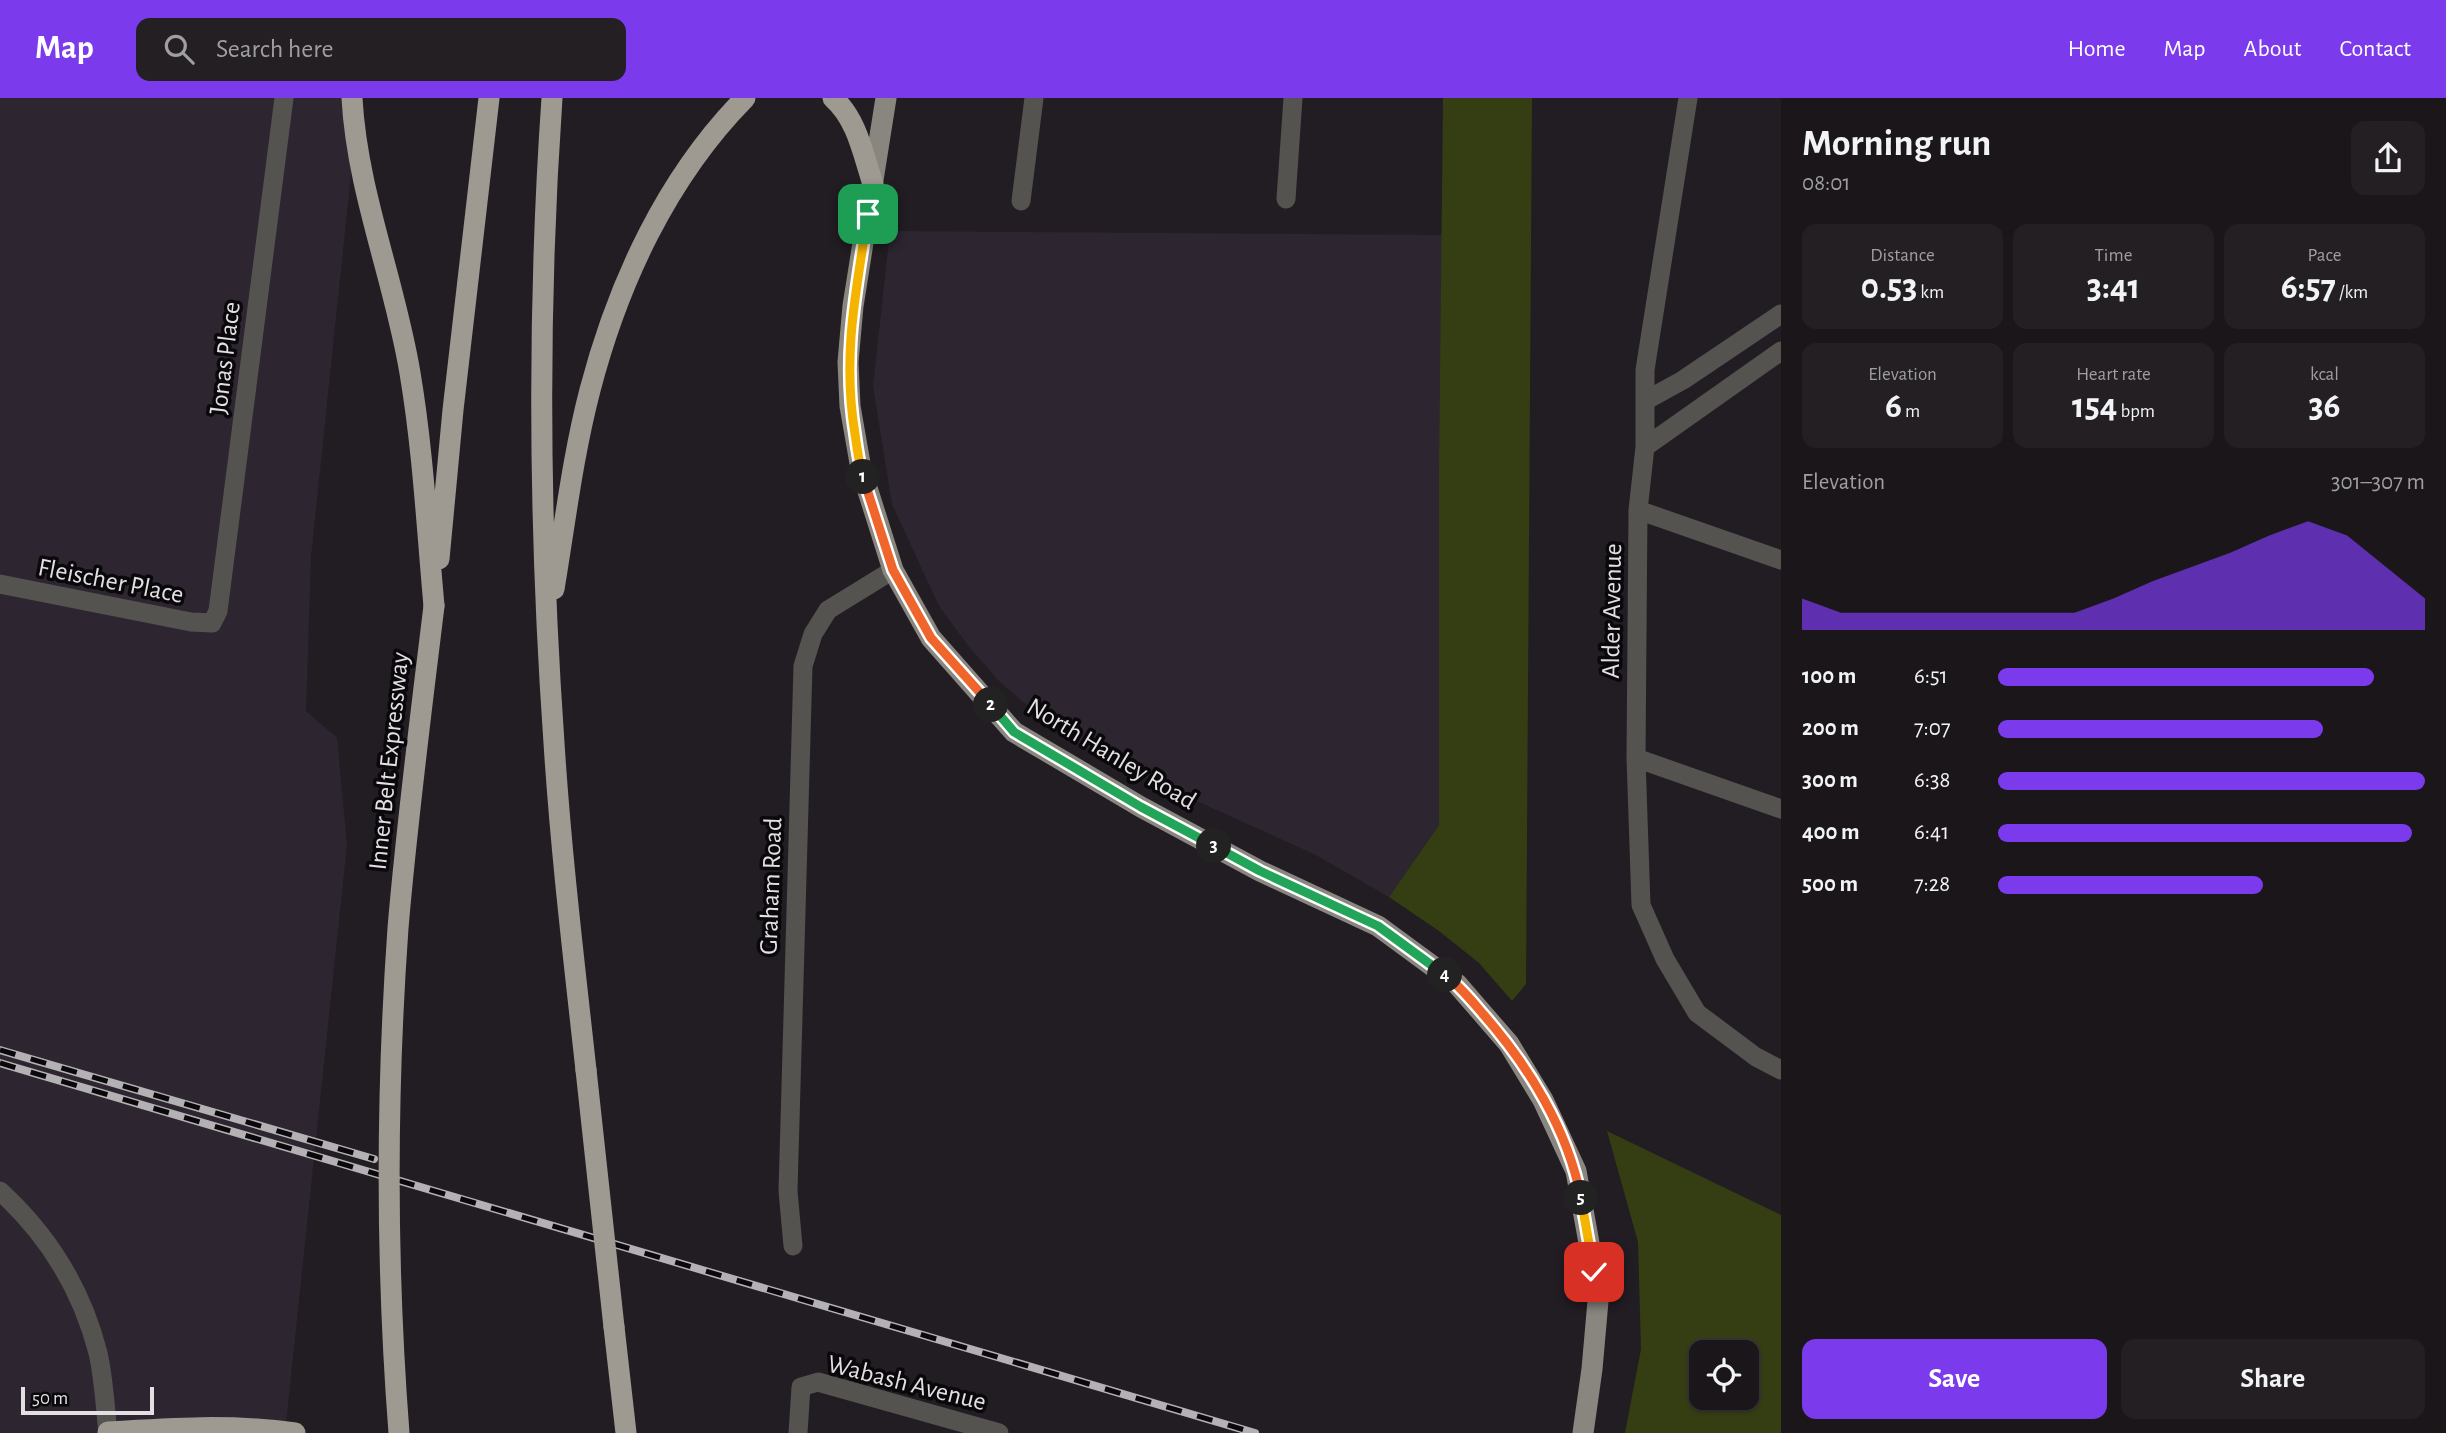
<!DOCTYPE html>
<meta charset="utf-8">
<style>
:root{--surface:#1a161a;--page:#231f23;--text:#f1f3f6;--muted:#9f9fa2;--line:#383539;--accent:#7c3aed}
body{margin:0;font-family:"Alegreya Sans",sans-serif;background:var(--page);color:var(--text);height:100vh;display:flex;flex-direction:column;font-size:26px;white-space:nowrap}
*{box-sizing:border-box;margin:0}
p{font-size:23px;color:var(--muted)}
.icon{flex:none;width:38px;height:38px;fill:none;stroke:currentColor;stroke-width:2;stroke-linecap:round;stroke-linejoin:round}
.map{position:relative;flex:1;overflow:hidden}
.drawer{display:flex;flex-direction:column;background:var(--surface);width:665px}
.drawer>*{flex:none}
.buttons{position:absolute;left:1689px;top:1242px;display:grid;gap:14px}
.buttons a{display:grid;place-items:center;width:70px;height:70px;border-radius:14px;background:var(--surface);box-shadow:0 2px 5px #0004,0 0 0 2px var(--line);font-size:35px}
.scale{position:absolute;left:21px;bottom:18px;width:133px;box-sizing:border-box;padding-left:7px;border:4px solid #e3e0e4;border-top:0;font-size:19px;line-height:24px;white-space:nowrap;color:#e3e0e4;-webkit-text-stroke:5px #0a080b;paint-order:stroke}
.pin{position:absolute;display:grid;place-items:center;width:60px;height:60px;color:#fff;margin:-30px;border-radius:14px;box-shadow:0 4px 10px #0006}
.km{position:absolute;width:35px;height:35px;margin:-18px;border-radius:50%;background:#222;color:#fff;font-size:19px;line-height:35px;text-align:center}
.round{display:grid;place-items:center;flex:none;width:74px;height:74px;border-radius:14px;background:var(--page)}
.summary{display:flex;align-items:center;justify-content:space-between;height:119px;padding:0 21px}
h1{font-size:38px;font-weight:700;line-height:52px}
.metrics{display:grid;grid-template-columns:repeat(3,1fr);gap:10px;height:119px;padding:7px 21px}
.metrics div{display:grid;align-content:center;border-radius:14px;background:var(--page);text-align:center}
.metrics b{font-size:35px;font-weight:700}
.metrics small{font-size:19px;font-weight:400}
.metrics p{font-size:19px}
.chart{height:196px;padding:14px 21px}
.chart p{display:flex;justify-content:space-between}
.chart svg{width:100%;height:126px;margin-top:7px;fill:var(--accent);opacity:.7}
.button{display:flex;gap:14px;margin-top:auto;padding:14px 21px}
.button a{flex:1;height:80px;border-radius:14px;background:var(--accent);color:#fff;font-size:28px;font-weight:700;line-height:80px;text-align:center}
.button a+a{background:var(--page);color:var(--text)}
ul{padding:0 21px;list-style:none;font-size:23px}
li{display:grid;grid-template-columns:112px 84px 1fr;align-items:center;height:52px}
li i{height:18px;border-radius:9px;background:var(--accent)}
header{display:flex;align-items:center;gap:42px;box-sizing:border-box;height:98px;padding:0 35px;background:var(--accent);color:#fff}
header strong{font-size:33px}
nav{display:flex;gap:38px;margin-inline-start:auto;font-size:24px}
.search{width:490px;height:63px;background:var(--page);display:flex;align-items:center;gap:18px;box-sizing:border-box;padding:0 24px;border-radius:14px;color:var(--muted);font-size:26px}
main{display:flex;flex:1;min-height:0}
.map>svg:first-child{display:block}
.built{fill:#2d2530}
.green{fill:#353d13;fill-rule:evenodd}
.lines{fill:none;stroke-linecap:round;stroke-linejoin:round}
.street{stroke:#54534f;stroke-width:19}
.primary{stroke:#89867f;stroke-width:21}
.highway{stroke:#9e9a92;stroke-width:21}
.rail-casing{stroke:#b4b1b5;stroke-width:8}
.rail{stroke:#0a080b;stroke-width:5;stroke-dasharray:16;stroke-linecap:butt}
.highway-bridge{stroke:#9e9a92;stroke-width:21}
.split-1-casing{stroke:#fff;stroke-width:14}
.split-2-casing{stroke:#fff;stroke-width:14}
.split-3-casing{stroke:#fff;stroke-width:14}
.split-4-casing{stroke:#fff;stroke-width:14}
.split-5-casing{stroke:#fff;stroke-width:14}
.split-6-casing{stroke:#fff;stroke-width:14}
.split-1{stroke:#f5b400;stroke-width:9}
.split-2{stroke:#f0652b;stroke-width:9}
.split-3{stroke:#22a559;stroke-width:9}
.split-4{stroke:#22a559;stroke-width:9}
.split-5{stroke:#f0652b;stroke-width:9}
.split-6{stroke:#f5b400;stroke-width:9}
.labels{text-anchor:middle;stroke-width:7;stroke-linejoin:round;paint-order:stroke}
.street-label{font-size:26px;fill:#e3e0e4;stroke:#0a080b}
</style>
<header>
<strong>Map</strong>
<div class="search"><svg class="icon" aria-label="search" viewBox="0 0 24 24"><circle cx="10" cy="10" r="6"/><path d="M15 15l6 6"/></svg>Search here</div>
<nav><a>Home</a><a>Map</a><a>About</a><a>Contact</a></nav>
</header>
<main>
<div class="map">
<svg width="1781" height="1335" viewBox="0 0 1781 1335">
<rect width="100%" height="100%" fill="#221d23"/>
<!-- built -->
<path class="built" d="M0 0H359L311 458 306 613 337 640 347 747 285 1335H0Z
M890 133 1442 137 1439 727 1389 799 1314 756 1101 660 1046 624 999 583 970 550 939 508 892 406 873 288Z"/>
<!-- green -->
<path class="green" d="M1443 0H1532L1526 886 1512 903 1479 865 1439 833 1389 799 1439 727V371Z
M1607 1033 1781 1117V1335H1625L1641 1251 1638 1144ZM1701 1255H1746V1300H1701Z"/>
<g class="lines">
<!-- street -->
<path class="street" d="M1688 0 1645 272V349L1638 412 1636 660 1641 807 1665 861 1697 915 1756 959 1781 972
M1286 101 1293 0
M1021 103 1034 0
M1645 303 1683 282 1781 216
M1645 349 1781 253
M1638 412 1781 462
M0 486 191 524 212 525 218 513 284 0
M1636 660 1781 711
M0 1093C48 1137 82 1192 98 1255 104 1281 105 1309 108 1335
M793 1148 788 1093 803 568 813 536 828 512 893 472
M798 1335 801 1289 818 1284 999 1335"/>
<!-- primary -->
<path class="primary" d="M886 0 853 208 848 264 850 308 861 371 893 472 931 540 1014 634 1141 709 1260 773 1378 828 1457 886 1509 946 1543 1002 1576 1073 1589 1145 1598 1203 1592 1271 1583 1335"/>
<!-- highway -->
<path class="highway" d="M352 0C357 94 395 183 410 275 423 352 427 431 434 508
M552 0C537 215 539 431 554 645 561 755 574 863 586 972
M833 0C857 21 863 56 873 86
M439 461 453 312 489 0
M554 491C565 425 573 357 590 292 618 185 667 79 745 0
M614 1229 626 1335
M108 1334C170 1330 233 1326 295 1335"/>
<defs>
<path id="rail" d="M0 952 374 1061
M0 965 1255 1335"/>
</defs>
<!-- rail casing -->
<use href="#rail" class="rail-casing"/>
<!-- rail -->
<use href="#rail" class="rail"/>
<!-- highway-bridge -->
<path class="highway-bridge" d="M586 972 614 1229
M399 1335C386 1167 386 999 398 830 407 723 421 615 434 508"/>
</g>
<g class="lines">
<defs>
<path id="split-1" d="M863 379C859 365 857 351 855 336 842 258 856 193 868 116"/>
<path id="split-2" d="M863 379 893 472 931 540 991 607"/>
<path id="split-3" d="M991 607 1014 634 1141 709 1214 748"/>
<path id="split-4" d="M1214 748 1260 773 1378 828 1445 877"/>
<path id="split-5" d="M1445 877C1460 888 1471 902 1483 916 1528 967 1568 1032 1581 1100"/>
<path id="split-6" d="M1581 1100 1594 1174"/>
</defs>
<!-- split-1 casing -->
<use href="#split-1" class="split-1-casing"/>
<!-- split-2 casing -->
<use href="#split-2" class="split-2-casing"/>
<!-- split-3 casing -->
<use href="#split-3" class="split-3-casing"/>
<!-- split-4 casing -->
<use href="#split-4" class="split-4-casing"/>
<!-- split-5 casing -->
<use href="#split-5" class="split-5-casing"/>
<!-- split-6 casing -->
<use href="#split-6" class="split-6-casing"/>
<!-- split-1 -->
<use href="#split-1" class="split-1"/>
<!-- split-2 -->
<use href="#split-2" class="split-2"/>
<!-- split-3 -->
<use href="#split-3" class="split-3"/>
<!-- split-4 -->
<use href="#split-4" class="split-4"/>
<!-- split-5 -->
<use href="#split-5" class="split-5"/>
<!-- split-6 -->
<use href="#split-6" class="split-6"/>
</g>
<g class="labels">
<!-- street labels -->
<g class="street-label">
<text transform="translate(224 260) rotate(-83)" y="9">Jonas Place</text>
<text transform="translate(111 482) rotate(11)" y="9">Fleischer Place</text>
<text transform="translate(1611 513) rotate(-89)" y="9">Alder Avenue</text>
<text transform="translate(1112 655) rotate(31)" y="9">North Hanley Road</text>
<text transform="translate(388 663) rotate(-84)" y="9">Inner Belt Expressway</text>
<text transform="translate(770 788) rotate(-88)" y="9">Graham Road</text>
<text transform="translate(907 1284) rotate(14)" y="9">Wabash Avenue</text>
</g>
</g>
</svg>
<div class="buttons">
<a><svg class="icon" aria-label="locate" viewBox="0 0 24 24"><circle cx="12" cy="12" r="6"/><path d="M12 2v4M12 18v4M2 12h4M18 12h4"/></svg></a>
</div>
<div class="scale">50 m</div>
<div class="pin" style="left:868px;top:116px;background:#1e9e55"><svg class="icon" aria-label="arrive" viewBox="0 0 24 24"><path d="M6 21V4h12l-3 4 3 4H6"/></svg></div>
<div class="pin" style="left:1594px;top:1174px;background:#d93025"><svg class="icon" aria-label="check" viewBox="0 0 24 24"><path d="M5 12l5 5 9-10"/></svg></div>
<b class="km" style="left:863px;top:379px">1</b>
<b class="km" style="left:991px;top:607px">2</b>
<b class="km" style="left:1214px;top:748px">3</b>
<b class="km" style="left:1445px;top:877px">4</b>
<b class="km" style="left:1581px;top:1100px">5</b>
</div>
<section class="drawer">
<div class="summary"><div><h1>Morning run</h1><p>08:01</p></div><a class="round"><svg class="icon" aria-label="share" viewBox="0 0 24 24"><path d="M12 15V3M7 8l5-5 5 5M5 13v7h14v-7"/></svg></a></div>
<div class="metrics">
<div><p>Distance</p><b>0.53<small> km</small></b></div>
<div><p>Time</p><b>3:41</b></div>
<div><p>Pace</p><b>6:57<small> /km</small></b></div>
</div>
<div class="metrics">
<div><p>Elevation</p><b>6<small> m</small></b></div>
<div><p>Heart rate</p><b>154<small> bpm</small></b></div>
<div><p>kcal</p><b>36</b></div>
</div>
<div class="chart"><p><span>Elevation</span>301–307 m</p>
<svg viewBox="0 0 160 44" preserveAspectRatio="none"><path d="M0 44V33L10 38L20 38L30 38L40 38L50 38L60 38L70 38L80 33L90 27L100 22L110 17L120 11L130 6L140 11L150 22L160 33V44z"/></svg>
</div>
<ul>
<li><b>100 m</b>6:51<i style="width:88%"></i></li>
<li><b>200 m</b>7:07<i style="width:76%"></i></li>
<li><b>300 m</b>6:38<i style="width:100%"></i></li>
<li><b>400 m</b>6:41<i style="width:97%"></i></li>
<li><b>500 m</b>7:28<i style="width:62%"></i></li>
</ul>
<div class="button"><a>Save</a><a>Share</a></div>
</section>
</main>
